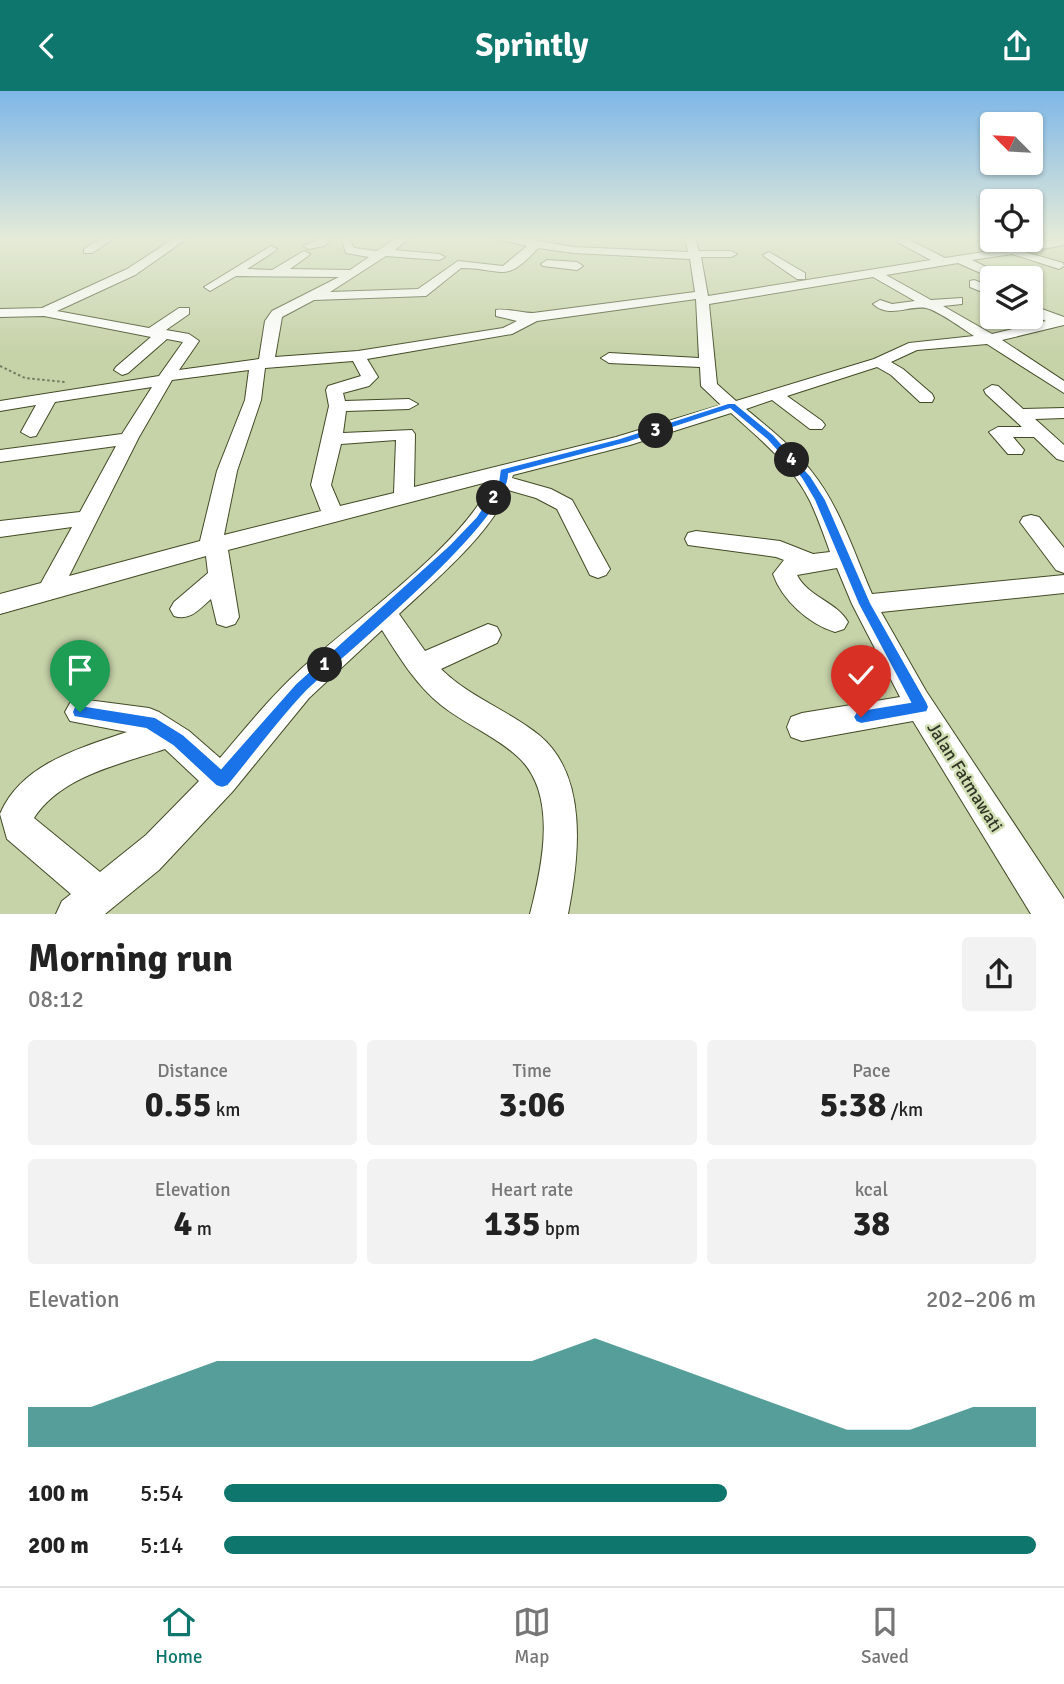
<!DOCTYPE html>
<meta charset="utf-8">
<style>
:root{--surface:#fff;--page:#f2f2f2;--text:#222;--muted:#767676;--line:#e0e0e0;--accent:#0f766e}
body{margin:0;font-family:Signika,sans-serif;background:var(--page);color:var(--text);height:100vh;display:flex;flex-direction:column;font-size:26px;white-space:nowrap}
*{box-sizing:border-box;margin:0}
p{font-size:23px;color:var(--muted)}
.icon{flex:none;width:38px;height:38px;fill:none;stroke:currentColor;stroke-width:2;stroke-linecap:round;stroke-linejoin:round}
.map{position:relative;height:823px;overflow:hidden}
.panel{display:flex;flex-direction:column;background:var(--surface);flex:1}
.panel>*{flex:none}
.needle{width:46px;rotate:294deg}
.buttons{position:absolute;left:980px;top:21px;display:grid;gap:14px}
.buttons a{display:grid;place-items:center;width:63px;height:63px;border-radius:7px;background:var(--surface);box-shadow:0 2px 5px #0004;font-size:35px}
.pin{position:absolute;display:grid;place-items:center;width:60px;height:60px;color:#fff;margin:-72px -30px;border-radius:50% 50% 50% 0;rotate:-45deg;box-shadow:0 0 7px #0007}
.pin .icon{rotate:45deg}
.km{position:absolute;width:35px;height:35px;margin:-18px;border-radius:50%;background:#222;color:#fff;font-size:19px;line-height:35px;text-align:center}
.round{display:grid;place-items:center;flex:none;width:74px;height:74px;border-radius:7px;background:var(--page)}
.head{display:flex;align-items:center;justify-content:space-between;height:119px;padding:0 28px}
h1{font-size:38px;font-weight:800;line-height:52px}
.metrics{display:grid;grid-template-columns:repeat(3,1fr);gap:10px;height:119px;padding:7px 28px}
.metrics div{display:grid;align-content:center;border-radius:7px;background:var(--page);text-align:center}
.metrics b{font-size:35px;font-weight:800}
.metrics small{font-size:19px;font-weight:400}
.metrics p{font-size:19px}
.chart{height:196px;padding:14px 28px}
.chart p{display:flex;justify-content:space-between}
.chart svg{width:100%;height:126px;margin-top:7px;fill:var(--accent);opacity:.7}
ul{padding:0 28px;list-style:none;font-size:23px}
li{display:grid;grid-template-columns:112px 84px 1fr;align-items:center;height:52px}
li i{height:18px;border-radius:9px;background:var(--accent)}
header{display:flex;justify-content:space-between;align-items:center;height:91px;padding:0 28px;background:var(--accent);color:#fff;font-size:32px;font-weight:800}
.dock{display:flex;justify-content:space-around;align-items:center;height:98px;border-top:2px solid var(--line);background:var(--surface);font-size:19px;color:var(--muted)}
.dock a{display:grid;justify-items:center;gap:4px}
.dock .on{color:var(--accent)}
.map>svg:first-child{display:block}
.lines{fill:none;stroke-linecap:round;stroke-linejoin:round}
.minor-casing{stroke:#424b26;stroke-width:2}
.path{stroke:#757c61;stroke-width:2;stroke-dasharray:2.5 2.5;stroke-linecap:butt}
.minor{fill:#fff;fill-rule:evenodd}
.route{fill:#1a73e8;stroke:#fff;stroke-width:2}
.labels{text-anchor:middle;stroke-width:5;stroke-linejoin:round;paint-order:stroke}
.street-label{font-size:18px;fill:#323626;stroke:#d3dfb5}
</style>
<header><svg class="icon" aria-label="back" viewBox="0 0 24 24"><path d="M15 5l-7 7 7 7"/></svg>Sprintly<svg class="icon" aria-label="share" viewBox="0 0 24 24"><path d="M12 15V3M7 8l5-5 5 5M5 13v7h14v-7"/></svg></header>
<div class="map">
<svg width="1064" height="823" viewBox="0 0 1064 823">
<rect width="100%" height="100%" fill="#c6d2a8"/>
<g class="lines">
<defs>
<path id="minor" d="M102 147H115L92 162H84V158Z
M175 147H188L135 184 57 220 149 237 179 217H189V223L166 239 189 243 199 250 179 279 259 268 265 230 272 220 339 186 236 185 210 200 204 196 271 155 277 158 275 160 247 178 272 179 304 160 310 163 308 165 290 178 350 179 369 166 346 162 341 147H349L354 157 377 160 396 147H409L395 159 439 163 445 166 439 169 386 165 330 201 418 198 458 170 503 175 527 155 493 147H521L574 156 688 161 685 147H695L699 160H731L737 163 731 166H701L708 205 931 169 897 151V147H906L945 167 1003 158 973 147H991L1017 155 1064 148V154L1025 161 1063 172 1064 175 1059 178 1012 163 972 169 1008 187H992L958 172 886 184 931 209 962 207V213L943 215 992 243 1046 230 1031 223V214L1064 226V234L1002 249 1064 290V302L987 253 917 259 891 271 903 278 932 303 934 307 932 311H920L891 284 877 276 787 305 822 330 825 334 822 338H810L772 309 746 318C769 337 794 357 812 381 840 416 854 462 872 503L1064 484V502L881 521 926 600 1064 808V823H1031L913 630 802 650 791 646 787 636 791 626 802 622 900 606 852 513 837 477 797 484C808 506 837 511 848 531L844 538 835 541C809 533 782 509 773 483L784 469 776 466 688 454 685 448 688 442 696 440 780 450 813 463 830 461C824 444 818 427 810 410 793 375 760 348 731 322L630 354 513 384 512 387 551 398 572 409 610 478 606 484 598 487 590 484 557 418 536 407 508 399C492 442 432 492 399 523L425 560 488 533 497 536 501 544 497 552 441 578C469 606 508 619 539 644 589 685 579 767 568 823H530C542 776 559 702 517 665 495 645 465 633 441 614 416 594 399 566 382 539L309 607 233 700 159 779 105 823H56L62 810 71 803 7 748 0 723C21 673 80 657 127 641L70 630 65 621 70 612 80 608 149 617 159 621 189 640 220 667C249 633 277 598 311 569 358 528 471 446 491 390L228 459 239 526 235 533 226 536 217 533 211 508C199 518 191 530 174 525L170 518 174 511 208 482 206 465 0 523V503L41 492 72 436 0 446V430L80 421 116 355 0 371V359L122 343 152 296 55 311 36 345 30 346 21 341 36 314 0 320V310L159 285 183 251 167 248 128 282 122 284 114 279 116 276 151 246 44 225 0 226V218L42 217 127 178ZM538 157 574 162 690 168 695 201 533 222C522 222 505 217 496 219V225L517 230 503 237 358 260 275 266 282 226 314 209 426 205 461 177C503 177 505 194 538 157ZM873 186 915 210 892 213 880 209 873 213C890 228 908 214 926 217 939 220 963 238 974 245L909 252 874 268 736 310 717 293 709 213ZM696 208 699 267 609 262 601 267 609 272 700 276 701 295 721 314 616 346 414 396 415 343 412 339 343 342 346 320 409 318 418 313 409 308 345 310 343 302 369 295 378 286 367 268 512 243 537 230ZM353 270 361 285 328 295 326 299 329 315 311 394 321 420 224 444 237 380 261 309 265 277ZM249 279 245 309 217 380 200 450 69 485 139 346 172 289ZM396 349 394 402 340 415 331 394 341 353ZM165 658 199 690 146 744 100 781 34 727C61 685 121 673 165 658Z
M321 147H333L324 155 308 158 303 155Z
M769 161 805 182V188H797L765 166 763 164Z
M547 169 577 171 583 175 577 179 543 175 541 173Z
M974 189 992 196V205L970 196V190Z
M992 294 998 295 1023 318 1064 317V327L1035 328 1064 354V370L1057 368 1034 346H1013L1024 359 1022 363H1008L989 341 998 336H1022L986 303 984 299Z
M1031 424 1039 426 1064 457V482L1056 479 1020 431 1023 426Z"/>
</defs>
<!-- minor casing -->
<use href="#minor" class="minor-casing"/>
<!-- path -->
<path class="path" d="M0 275 25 287 65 291"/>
<!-- minor -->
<use href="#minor" class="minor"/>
</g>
<!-- sky -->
<linearGradient id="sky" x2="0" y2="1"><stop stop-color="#7eb7e8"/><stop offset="0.56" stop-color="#e5ebd8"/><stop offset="1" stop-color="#e5ebd8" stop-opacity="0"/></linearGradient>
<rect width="1064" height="263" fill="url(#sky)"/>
<!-- route -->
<path class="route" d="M728 312H735L774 344 811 385 826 409 871 512 927 611 929 616 927 621 861 633 856 631 853 626 856 621 861 619 910 611 858 513 814 409 801 387 767 349 730 318 627 352 509 383C509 431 347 562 307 600 279 629 254 664 228 695L222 697 216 695 173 655 146 638 74 626 72 621 74 616 80 614 155 626 184 644 221 677 295 593 449 454 476 426 498 392 500 378 620 347Z"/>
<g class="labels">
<!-- street labels -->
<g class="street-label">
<text transform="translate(965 686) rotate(58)" y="6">Jalan Fatmawati</text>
</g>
</g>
</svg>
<div class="buttons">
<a><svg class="needle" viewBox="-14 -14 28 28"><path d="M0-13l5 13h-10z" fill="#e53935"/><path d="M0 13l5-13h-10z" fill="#767676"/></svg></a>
<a><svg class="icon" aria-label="locate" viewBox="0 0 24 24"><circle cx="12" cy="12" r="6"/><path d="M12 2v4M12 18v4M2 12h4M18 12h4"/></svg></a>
<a><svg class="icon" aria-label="layers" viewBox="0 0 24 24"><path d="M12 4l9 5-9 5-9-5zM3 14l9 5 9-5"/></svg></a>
</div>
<div class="pin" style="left:80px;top:621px;background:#1e9e55"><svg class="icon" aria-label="arrive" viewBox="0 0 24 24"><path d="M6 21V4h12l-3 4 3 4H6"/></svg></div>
<div class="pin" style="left:861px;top:626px;background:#d93025"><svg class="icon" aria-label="check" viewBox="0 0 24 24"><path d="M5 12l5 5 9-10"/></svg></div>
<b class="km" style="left:325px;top:574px">1</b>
<b class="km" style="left:494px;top:407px">2</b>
<b class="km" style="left:656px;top:340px">3</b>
<b class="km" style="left:792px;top:369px">4</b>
</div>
<section class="panel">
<div class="head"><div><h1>Morning run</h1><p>08:12</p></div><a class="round"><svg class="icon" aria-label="share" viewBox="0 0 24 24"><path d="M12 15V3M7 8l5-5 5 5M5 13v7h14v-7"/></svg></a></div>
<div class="metrics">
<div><p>Distance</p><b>0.55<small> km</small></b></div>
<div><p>Time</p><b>3:06</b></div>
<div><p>Pace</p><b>5:38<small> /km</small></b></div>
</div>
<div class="metrics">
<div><p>Elevation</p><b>4<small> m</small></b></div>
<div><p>Heart rate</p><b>135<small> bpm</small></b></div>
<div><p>kcal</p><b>38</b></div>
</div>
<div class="chart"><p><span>Elevation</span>202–206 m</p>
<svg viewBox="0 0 160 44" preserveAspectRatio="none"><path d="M0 44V30L10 30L20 22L30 14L40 14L50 14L60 14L70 14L80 14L90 6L100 14L110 22L120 30L130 38L140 38L150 30L160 30V44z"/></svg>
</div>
<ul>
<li><b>100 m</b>5:54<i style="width:62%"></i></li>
<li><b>200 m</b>5:14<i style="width:100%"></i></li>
</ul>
</section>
<nav class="dock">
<a class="on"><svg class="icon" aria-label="home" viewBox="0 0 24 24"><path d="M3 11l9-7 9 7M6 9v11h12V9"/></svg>Home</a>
<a><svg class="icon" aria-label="map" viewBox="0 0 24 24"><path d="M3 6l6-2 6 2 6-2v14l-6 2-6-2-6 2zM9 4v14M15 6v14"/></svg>Map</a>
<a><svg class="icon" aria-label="saved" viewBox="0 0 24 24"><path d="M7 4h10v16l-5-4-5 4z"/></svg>Saved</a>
</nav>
